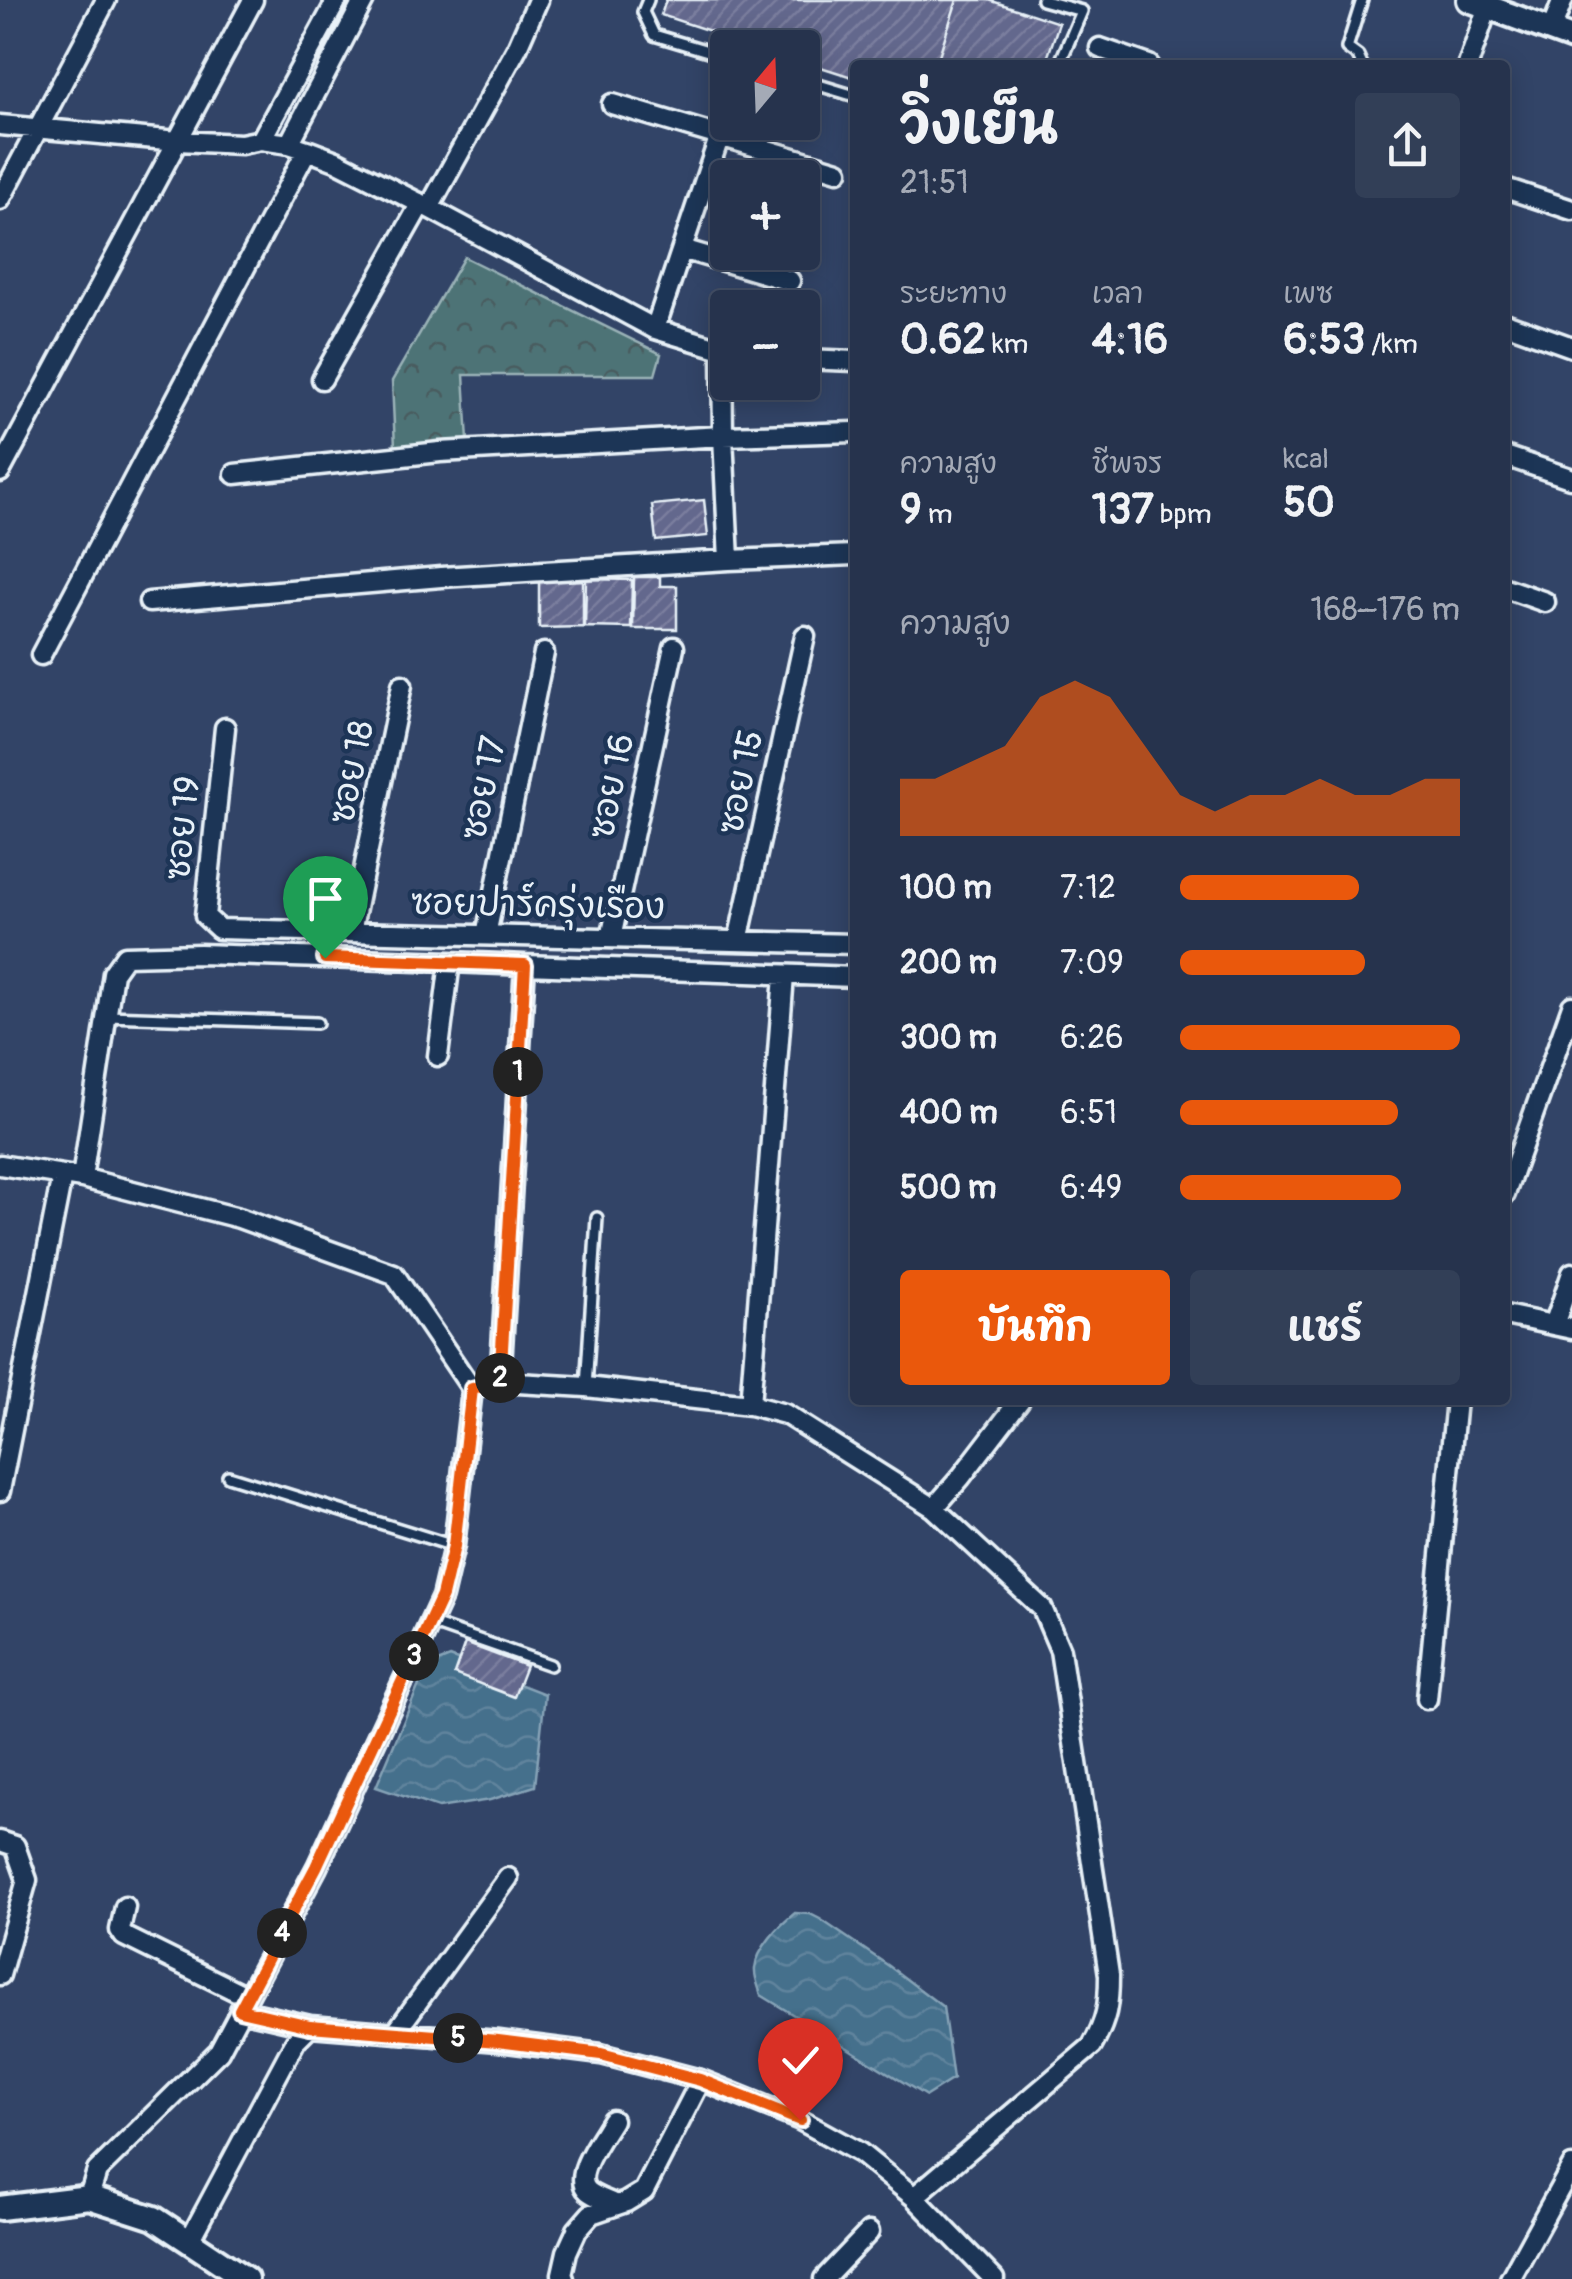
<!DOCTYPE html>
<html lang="th">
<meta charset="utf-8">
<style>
:root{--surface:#26334d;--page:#323f57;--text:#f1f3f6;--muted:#a4aab6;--line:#424e65;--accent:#ea580c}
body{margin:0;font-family:Pangolin,"Playpen Sans Thai",sans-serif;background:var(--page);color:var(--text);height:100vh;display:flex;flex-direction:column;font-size:38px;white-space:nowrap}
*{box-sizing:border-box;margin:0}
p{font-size:32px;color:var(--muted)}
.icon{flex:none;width:55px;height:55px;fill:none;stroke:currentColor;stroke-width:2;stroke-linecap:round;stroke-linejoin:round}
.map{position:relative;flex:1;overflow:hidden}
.side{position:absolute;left:850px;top:60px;width:660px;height:1345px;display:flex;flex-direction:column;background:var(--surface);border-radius:10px;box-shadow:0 5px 25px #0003,0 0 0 2px var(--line)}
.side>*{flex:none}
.needle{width:65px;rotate:19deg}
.controls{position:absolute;left:710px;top:30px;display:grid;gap:20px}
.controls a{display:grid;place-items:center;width:110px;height:110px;border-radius:10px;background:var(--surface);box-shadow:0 5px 25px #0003,0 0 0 2px var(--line);font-size:50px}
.pin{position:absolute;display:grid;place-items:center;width:85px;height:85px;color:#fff;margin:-102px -42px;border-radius:50% 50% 50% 0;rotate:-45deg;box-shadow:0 0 10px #0007}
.pin .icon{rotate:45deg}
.km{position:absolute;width:50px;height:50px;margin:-25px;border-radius:50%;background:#222;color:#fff;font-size:28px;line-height:50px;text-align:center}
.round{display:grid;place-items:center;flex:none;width:105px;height:105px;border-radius:10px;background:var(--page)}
.overview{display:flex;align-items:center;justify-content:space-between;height:170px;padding:0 50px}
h1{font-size:55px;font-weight:700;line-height:75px}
.figures{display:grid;grid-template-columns:repeat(3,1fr);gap:15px;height:170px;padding:10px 50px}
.figures div{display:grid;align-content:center}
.figures b{font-size:42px;font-weight:700}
.figures small{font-size:28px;font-weight:400}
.figures p{font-size:28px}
.chart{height:280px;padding:20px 50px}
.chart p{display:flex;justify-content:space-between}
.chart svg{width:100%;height:180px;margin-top:10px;fill:var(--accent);opacity:.7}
.button{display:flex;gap:20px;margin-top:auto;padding:20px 50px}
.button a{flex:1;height:115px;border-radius:10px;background:var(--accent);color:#fff;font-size:40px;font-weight:700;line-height:115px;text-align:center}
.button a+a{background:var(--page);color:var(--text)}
ul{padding:0 50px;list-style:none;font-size:32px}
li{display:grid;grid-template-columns:160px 120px 1fr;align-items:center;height:75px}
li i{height:25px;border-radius:12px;background:var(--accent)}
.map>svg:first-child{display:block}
.park{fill:url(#park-crowns);stroke:#9ab2b7;stroke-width:2.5}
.water{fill:url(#water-waves);stroke:#86a3b7;stroke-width:2.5}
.building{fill:url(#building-hatch);stroke:#e8f1f8;stroke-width:2.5}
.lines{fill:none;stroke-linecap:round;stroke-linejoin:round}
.service-casing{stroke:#e8f1f8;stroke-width:16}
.minor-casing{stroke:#e8f1f8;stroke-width:25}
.tertiary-casing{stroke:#e8f1f8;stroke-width:30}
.service{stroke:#1d3557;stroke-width:9}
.minor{stroke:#1d3557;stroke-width:18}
.tertiary{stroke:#1d3557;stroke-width:22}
.route-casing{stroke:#fff;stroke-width:20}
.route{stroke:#ea580c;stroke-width:12}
.labels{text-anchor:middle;stroke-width:9;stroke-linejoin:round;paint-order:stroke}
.street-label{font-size:35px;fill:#e8f1f8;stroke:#1d3557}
</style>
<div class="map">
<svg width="1572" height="2279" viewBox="0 0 1572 2279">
<defs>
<pattern id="park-crowns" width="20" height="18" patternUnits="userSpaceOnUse" patternTransform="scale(2.5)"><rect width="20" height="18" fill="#4d7376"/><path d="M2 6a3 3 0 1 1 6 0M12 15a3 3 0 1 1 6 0" fill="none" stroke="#495b5e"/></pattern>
<pattern id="water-waves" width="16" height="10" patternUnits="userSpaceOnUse" patternTransform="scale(2.5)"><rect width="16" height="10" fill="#456f8c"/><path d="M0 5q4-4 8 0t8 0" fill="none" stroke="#60849d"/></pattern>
<pattern id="building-hatch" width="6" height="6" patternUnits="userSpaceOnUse" patternTransform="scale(2.5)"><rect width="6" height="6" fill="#64688d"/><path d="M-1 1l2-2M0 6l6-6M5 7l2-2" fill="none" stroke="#7a7e9e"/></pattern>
</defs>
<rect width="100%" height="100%" fill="#324467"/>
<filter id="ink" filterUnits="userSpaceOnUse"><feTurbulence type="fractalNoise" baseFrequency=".01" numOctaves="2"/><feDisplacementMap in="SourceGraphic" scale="20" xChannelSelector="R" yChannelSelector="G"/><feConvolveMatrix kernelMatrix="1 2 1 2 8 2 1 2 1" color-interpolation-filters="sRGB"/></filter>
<g filter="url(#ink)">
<!-- park -->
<path class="park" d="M464 257 661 354 655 375H464L468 441 395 447 392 381Z"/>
<!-- water -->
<path class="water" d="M450 1657 545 1694 535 1786 490 1800 438 1808 376 1787 427 1666Z
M795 1913 810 1914 820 1919 889 1966 943 2007 953 2079 926 2096 761 1995C759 1988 754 1976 755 1969 757 1948 780 1925 795 1913Z"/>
<!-- building -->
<path class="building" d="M666 0H957L936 65H855V78L802 61V48H762L661 15Z
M957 0H989L1059 23 1045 65H936Z
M704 500 708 536 656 541 652 505Z
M634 577H660V586H677V629H633Z
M586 579 632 580 631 628 585 627Z
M539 580H583V627L539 628Z
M465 1643 526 1666 514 1697 454 1674Z"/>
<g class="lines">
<defs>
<path id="service" d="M648 0 643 12 654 35 728 57
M1042 0 1082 11 1059 65
M1362 0 1347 48 1358 56 1362 65
M802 80 855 96
M107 1016 317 1023
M586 1387 597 1218
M228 1476 454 1546
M430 1623 550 1665"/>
<path id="minor" d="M1551 30 1563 0
M1100 48 1149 65
M1468 65 1488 6
M612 104 838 171
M0 125 178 141 241 144 261 140 289 144 307 150 336 161 429 208 655 329 728 351
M261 140 337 0
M289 144 364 0
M1505 188 1572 210
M0 200 106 0
M429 208 517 48 538 0
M682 249 790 281
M1505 323 1572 347
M655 329 720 135
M722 350 723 436 729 560
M802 359 855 361
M322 379 420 205
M1505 456 1570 478
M0 472 253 0
M235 474 440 452 723 436 855 432
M1505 588 1545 602
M149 602 441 577 729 560 855 555
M41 655 307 150
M225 728 205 916 219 929 855 944
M351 932 402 685
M486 935 544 653
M611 938 674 647
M738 941 805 636
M450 962 525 965 500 1382
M525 965 855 977
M0 1165 82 1178 239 1218 394 1274 472 1389
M82 1178 113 973 125 956 200 954 450 962 438 1056
M1505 1194 1572 1006
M1505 1315 1572 1329
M1554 1325 1572 1273
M472 1389 500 1382 586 1387 750 1405 785 1414 934 1508 961 1477 1020 1400
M750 1405 784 976
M0 1491 62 1176
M1427 1699 1456 1400
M0 1841 15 1846 27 1880 0 1975
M125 1907 120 1930 124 1936 248 1997
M240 2010 310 2026 499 2041 601 2054 701 2080 800 2120 860 2153 914 2197 994 2279
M395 2033 508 1878
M612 2120C603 2136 571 2176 588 2191 595 2197 608 2201 616 2205
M89 2197 97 2171 219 2051 317 1867 442 1597 454 1546 472 1389
M914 2197 1092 2046C1107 2020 1109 2004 1109 1975L1060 1650 1042 1608 934 1508
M189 2241 296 2040 310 2026
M564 2279 562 2274 567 2252 577 2230 591 2214 626 2202 644 2191 701 2080
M824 2279 869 2232
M1510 2279 1572 2166"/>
<path id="tertiary" d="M1469 0 1572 38
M0 2208 89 2197 154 2218 246 2279"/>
</defs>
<!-- service casing -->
<use href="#service" class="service-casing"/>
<!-- minor casing -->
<use href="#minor" class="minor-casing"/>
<!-- tertiary casing -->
<use href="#tertiary" class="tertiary-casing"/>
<!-- service -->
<use href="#service" class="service"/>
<!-- minor -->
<use href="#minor" class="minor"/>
<!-- tertiary -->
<use href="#tertiary" class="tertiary"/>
</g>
</g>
<g class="lines" filter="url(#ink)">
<defs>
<path id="route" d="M325 958 525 965 500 1382 472 1389 454 1546 442 1596 316 1867 240 2010 310 2026 498 2041 601 2054 700 2080 800 2120"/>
</defs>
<!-- route casing -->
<use href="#route" class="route-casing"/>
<!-- route -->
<use href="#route" class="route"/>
</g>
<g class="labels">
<!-- street labels -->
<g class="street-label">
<text transform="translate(351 772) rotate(-78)" y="12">ซอย 18</text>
<text transform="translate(740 782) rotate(-78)" y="12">ซอย 15</text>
<text transform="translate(611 786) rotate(-78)" y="12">ซอย 16</text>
<text transform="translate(483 788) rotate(-78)" y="12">ซอย 17</text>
<text transform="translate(182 828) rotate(-84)" y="12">ซอย 19</text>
<text transform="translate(538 904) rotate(1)" y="12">ซอยปาร์ครุ่งเรือง</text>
</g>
</g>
</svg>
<div class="controls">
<a><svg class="needle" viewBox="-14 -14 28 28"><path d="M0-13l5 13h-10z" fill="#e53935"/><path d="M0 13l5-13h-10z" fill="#a4aab6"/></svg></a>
<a>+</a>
<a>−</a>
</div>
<div class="pin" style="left:325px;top:958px;background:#1e9e55"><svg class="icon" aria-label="arrive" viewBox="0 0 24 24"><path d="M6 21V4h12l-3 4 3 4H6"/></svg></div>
<div class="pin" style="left:800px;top:2120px;background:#d93025"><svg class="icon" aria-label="check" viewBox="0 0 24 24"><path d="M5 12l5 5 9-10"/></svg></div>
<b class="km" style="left:518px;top:1072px">1</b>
<b class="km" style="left:500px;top:1378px">2</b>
<b class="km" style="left:414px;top:1656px">3</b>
<b class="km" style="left:282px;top:1933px">4</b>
<b class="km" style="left:458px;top:2038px">5</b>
<section class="side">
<div class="overview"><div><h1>วิ่งเย็น</h1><p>21:51</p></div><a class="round"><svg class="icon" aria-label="share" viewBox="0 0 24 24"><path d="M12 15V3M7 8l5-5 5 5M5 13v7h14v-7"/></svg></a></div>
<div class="figures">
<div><p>ระยะทาง</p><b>0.62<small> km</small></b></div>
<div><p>เวลา</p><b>4:16</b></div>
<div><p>เพซ</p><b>6:53<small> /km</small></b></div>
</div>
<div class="figures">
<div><p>ความสูง</p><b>9<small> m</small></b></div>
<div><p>ชีพจร</p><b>137<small> bpm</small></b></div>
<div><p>kcal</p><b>50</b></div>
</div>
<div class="chart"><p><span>ความสูง</span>168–176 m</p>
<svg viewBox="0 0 160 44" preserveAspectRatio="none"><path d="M0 44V30L10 30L20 26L30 22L40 10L50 6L60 10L70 22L80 34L90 38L100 34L110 34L120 30L130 34L140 34L150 30L160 30V44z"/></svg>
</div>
<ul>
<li><b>100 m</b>7:12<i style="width:64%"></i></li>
<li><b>200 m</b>7:09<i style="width:66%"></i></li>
<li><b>300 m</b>6:26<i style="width:100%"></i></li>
<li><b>400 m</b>6:51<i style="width:78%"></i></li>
<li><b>500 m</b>6:49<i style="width:79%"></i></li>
</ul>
<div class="button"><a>บันทึก</a><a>แชร์</a></div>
</section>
</div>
